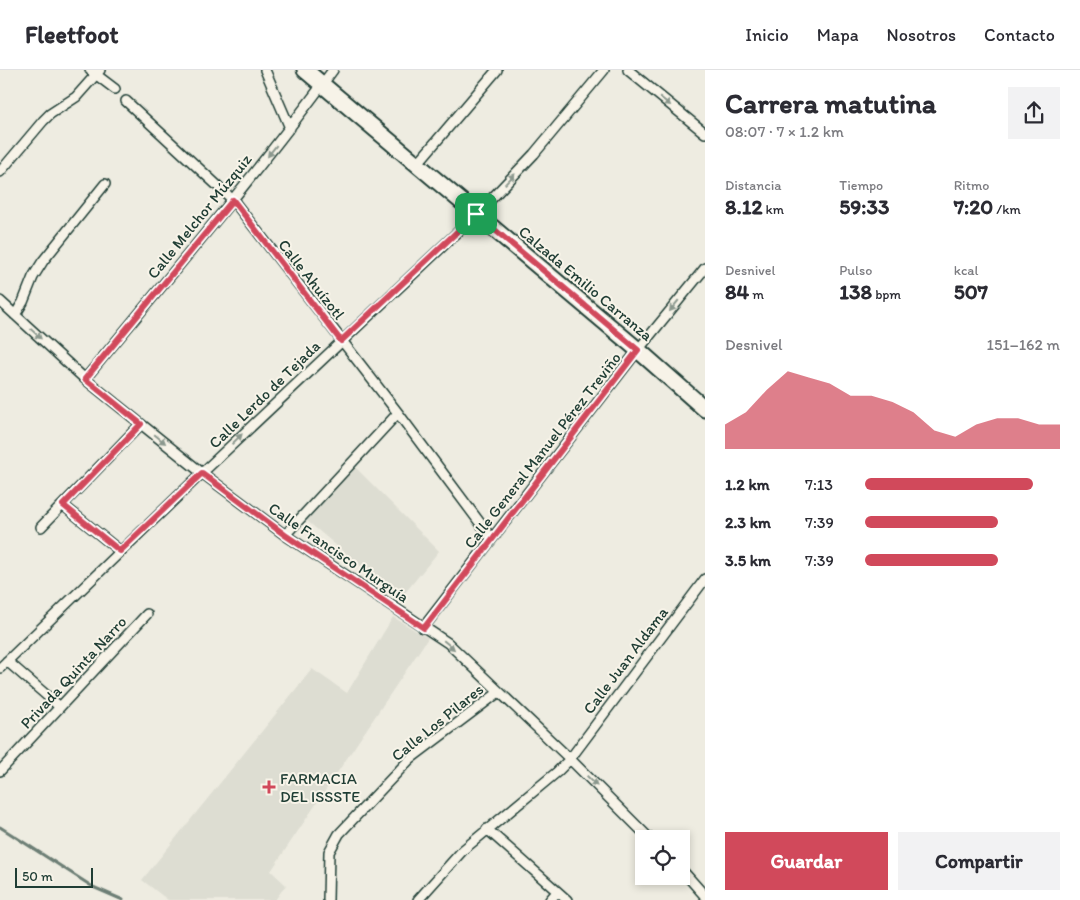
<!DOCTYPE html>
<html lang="es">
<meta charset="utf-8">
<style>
:root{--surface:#fff;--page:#f2f2f3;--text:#2b2b33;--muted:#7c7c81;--line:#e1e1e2;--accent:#d1495b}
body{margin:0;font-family:Itim,sans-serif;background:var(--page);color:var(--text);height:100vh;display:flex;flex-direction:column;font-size:19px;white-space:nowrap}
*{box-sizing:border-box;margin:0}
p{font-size:16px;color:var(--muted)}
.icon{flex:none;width:28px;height:28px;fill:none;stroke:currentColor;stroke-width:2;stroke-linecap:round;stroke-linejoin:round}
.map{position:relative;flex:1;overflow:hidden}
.drawer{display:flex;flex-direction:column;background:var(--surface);width:375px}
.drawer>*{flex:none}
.buttons{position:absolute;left:635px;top:760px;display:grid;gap:10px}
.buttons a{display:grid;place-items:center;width:55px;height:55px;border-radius:0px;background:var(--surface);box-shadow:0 2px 8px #0003;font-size:25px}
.scale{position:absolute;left:15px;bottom:12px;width:78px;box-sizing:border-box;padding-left:5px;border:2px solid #1f3d34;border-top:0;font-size:14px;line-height:18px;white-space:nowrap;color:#1f3d34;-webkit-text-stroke:4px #f7f3e8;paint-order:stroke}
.pin{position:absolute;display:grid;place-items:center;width:42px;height:42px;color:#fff;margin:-21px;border-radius:10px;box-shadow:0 2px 8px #0006}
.round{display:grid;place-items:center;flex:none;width:52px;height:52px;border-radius:0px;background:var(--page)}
.headline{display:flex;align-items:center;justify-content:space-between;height:85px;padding:0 20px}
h1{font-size:28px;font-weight:800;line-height:38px}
.metrics{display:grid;grid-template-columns:repeat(3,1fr);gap:8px;height:85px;padding:5px 20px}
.metrics div{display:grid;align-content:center}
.metrics b{font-size:21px;font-weight:800}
.metrics small{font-size:14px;font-weight:400}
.metrics p{font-size:14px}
.chart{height:140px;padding:10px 20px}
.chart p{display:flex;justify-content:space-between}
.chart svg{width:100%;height:90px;margin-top:5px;fill:var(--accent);opacity:.7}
.action{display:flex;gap:10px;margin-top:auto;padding:10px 20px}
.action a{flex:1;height:58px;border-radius:0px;background:var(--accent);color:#fff;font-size:20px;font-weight:800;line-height:58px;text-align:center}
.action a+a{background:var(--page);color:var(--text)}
ul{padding:0 20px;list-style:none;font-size:16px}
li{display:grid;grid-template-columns:80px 60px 1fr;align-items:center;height:38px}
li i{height:12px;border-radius:6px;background:var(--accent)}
header{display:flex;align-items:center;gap:30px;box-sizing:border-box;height:70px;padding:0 25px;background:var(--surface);border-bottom:1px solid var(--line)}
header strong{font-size:24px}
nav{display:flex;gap:28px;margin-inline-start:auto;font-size:18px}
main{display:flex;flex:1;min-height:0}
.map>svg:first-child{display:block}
.built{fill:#ddddd2}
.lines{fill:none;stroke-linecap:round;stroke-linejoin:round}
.stream{stroke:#6c7e74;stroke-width:3}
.street-casing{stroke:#1f3d34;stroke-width:12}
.primary-casing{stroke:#1f3d34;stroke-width:19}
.street{stroke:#f7f3e8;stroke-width:9}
.primary{stroke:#f7f3e8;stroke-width:15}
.oneway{fill:#8b988e}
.route-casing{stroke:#fff;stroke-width:10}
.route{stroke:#d1495b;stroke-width:6}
.poi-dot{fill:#d1495b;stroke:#f7f3e8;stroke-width:2}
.labels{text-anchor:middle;stroke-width:4;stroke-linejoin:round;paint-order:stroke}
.street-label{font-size:16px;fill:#1f3d34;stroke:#f7f3e8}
.poi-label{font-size:16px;fill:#1f3d34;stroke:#f7f3e8;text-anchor:start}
</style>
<header>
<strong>Fleetfoot</strong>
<nav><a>Inicio</a><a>Mapa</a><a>Nosotros</a><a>Contacto</a></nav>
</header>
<main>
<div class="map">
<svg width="705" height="830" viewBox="0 0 705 830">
<rect width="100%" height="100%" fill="#eeece1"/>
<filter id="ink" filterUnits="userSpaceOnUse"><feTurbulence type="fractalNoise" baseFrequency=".02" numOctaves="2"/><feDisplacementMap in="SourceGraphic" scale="10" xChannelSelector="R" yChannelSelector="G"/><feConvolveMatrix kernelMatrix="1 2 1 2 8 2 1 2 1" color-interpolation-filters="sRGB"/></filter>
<g filter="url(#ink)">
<!-- built -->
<path class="built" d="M354 396 439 481 400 529 306 450Z
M393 547 428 568 271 801 286 815 275 830H168L142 810 312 599 347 623Z"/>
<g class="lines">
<!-- stream -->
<path class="stream" d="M0 757 93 817 123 830"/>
<defs>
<path id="street" d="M90 0 115 19
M265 0 290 58
M628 0 705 63
M126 31 233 130 398 343 492 469
M417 94 497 0
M0 102 43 51 50 44 76 27 100 0
M0 231 85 309 202 403 285 465 448 573 570 689 650 769
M15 245 23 232 33 207 43 191 105 114
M85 309C169 207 255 106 333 0
M63 435 120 481
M41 457 141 354
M285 465 398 343
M423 558 638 280 705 198
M7 591 60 637
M0 598 202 403 477 144 534 84 604 0
M0 701 147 544
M487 759 567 830
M681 799 705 826
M328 830 329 782 339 764 410 689 499 622
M418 830 463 780 557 702 570 689 705 509
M550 830 557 822"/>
<path id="primary" d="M305 0 638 280 705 339"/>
</defs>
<!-- street casing -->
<use href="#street" class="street-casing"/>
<!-- primary casing -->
<use href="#primary" class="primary-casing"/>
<!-- street -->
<use href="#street" class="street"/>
<!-- primary -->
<use href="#primary" class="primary"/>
</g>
<!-- one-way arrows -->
<defs><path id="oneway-solid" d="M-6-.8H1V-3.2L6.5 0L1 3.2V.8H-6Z" transform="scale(1.25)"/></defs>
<g class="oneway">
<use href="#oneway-solid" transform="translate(665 31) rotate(39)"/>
<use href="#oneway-solid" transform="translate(272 81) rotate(128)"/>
<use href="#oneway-solid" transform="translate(510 109) rotate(-46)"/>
<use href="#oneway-solid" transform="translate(674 236) rotate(129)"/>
<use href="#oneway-solid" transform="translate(36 264) rotate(43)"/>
<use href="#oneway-solid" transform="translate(160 369) rotate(39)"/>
<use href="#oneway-solid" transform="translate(237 369) rotate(-44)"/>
<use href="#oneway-solid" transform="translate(449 575) rotate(40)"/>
<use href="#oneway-solid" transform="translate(592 711) rotate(45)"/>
</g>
</g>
<g class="lines" filter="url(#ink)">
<defs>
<path id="route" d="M233 130 341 271 476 144 638 280 424 558 285 465 202 403 120 481 63 435 141 354 85 309Z"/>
</defs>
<!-- route casing -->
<use href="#route" class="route-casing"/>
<!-- route -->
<use href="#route" class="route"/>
</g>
<!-- markers -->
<path class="poi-dot" d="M266.5 709.5h5v5h5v5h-5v5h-5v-5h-5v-5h5z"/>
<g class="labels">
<!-- street labels -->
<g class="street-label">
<text transform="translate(199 146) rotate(-51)" y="6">Calle Melchor Múzquiz</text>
<text transform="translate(312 209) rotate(52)" y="6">Calle Ahuízotl</text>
<text transform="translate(586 213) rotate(40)" y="6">Calzada Emilio Carranza</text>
<text transform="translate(264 324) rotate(-44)" y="6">Calle Lerdo de Tejada</text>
<text transform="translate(542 380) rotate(-52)" y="6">Calle General Manuel Pérez Treviño</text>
<text transform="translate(339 482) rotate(34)" y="6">Calle Francisco Murguía</text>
<text transform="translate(625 590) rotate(-53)" y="6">Calle Juan Aldama</text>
<text transform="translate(73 602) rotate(-47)" y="6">Privada Quinta Narro</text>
<text transform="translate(437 652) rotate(-39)" y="6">Calle Los Pilares</text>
</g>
<!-- poi labels -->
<g class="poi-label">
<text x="280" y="714">FARMACIA<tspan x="280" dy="18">DEL ISSSTE</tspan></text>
</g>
</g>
</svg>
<div class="buttons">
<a><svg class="icon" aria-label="locate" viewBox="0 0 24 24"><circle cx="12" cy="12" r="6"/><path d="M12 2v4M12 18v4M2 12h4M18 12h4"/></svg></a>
</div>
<div class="scale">50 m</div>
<div class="pin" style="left:476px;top:144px;background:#1e9e55"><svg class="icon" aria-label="arrive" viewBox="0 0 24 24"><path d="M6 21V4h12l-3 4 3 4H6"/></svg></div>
</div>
<section class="drawer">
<div class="headline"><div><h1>Carrera matutina</h1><p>08:07 · 7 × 1.2 km</p></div><a class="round"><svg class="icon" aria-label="share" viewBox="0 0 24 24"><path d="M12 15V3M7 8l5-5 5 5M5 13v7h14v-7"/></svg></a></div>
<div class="metrics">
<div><p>Distancia</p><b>8.12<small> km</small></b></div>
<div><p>Tiempo</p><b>59:33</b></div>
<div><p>Ritmo</p><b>7:20<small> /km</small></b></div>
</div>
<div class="metrics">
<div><p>Desnivel</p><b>84<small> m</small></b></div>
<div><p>Pulso</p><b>138<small> bpm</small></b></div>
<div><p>kcal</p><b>507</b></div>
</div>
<div class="chart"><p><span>Desnivel</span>151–162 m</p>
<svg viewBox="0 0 160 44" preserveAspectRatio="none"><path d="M0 44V32L10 26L20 15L30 6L40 9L50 12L60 18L70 18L80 21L90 26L100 35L110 38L120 32L130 29L140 29L150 32L160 32V44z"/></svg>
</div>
<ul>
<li><b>1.2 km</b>7:13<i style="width:86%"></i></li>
<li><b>2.3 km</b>7:39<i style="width:68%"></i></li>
<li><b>3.5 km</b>7:39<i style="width:68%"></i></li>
</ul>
<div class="action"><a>Guardar</a><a>Compartir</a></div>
</section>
</main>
